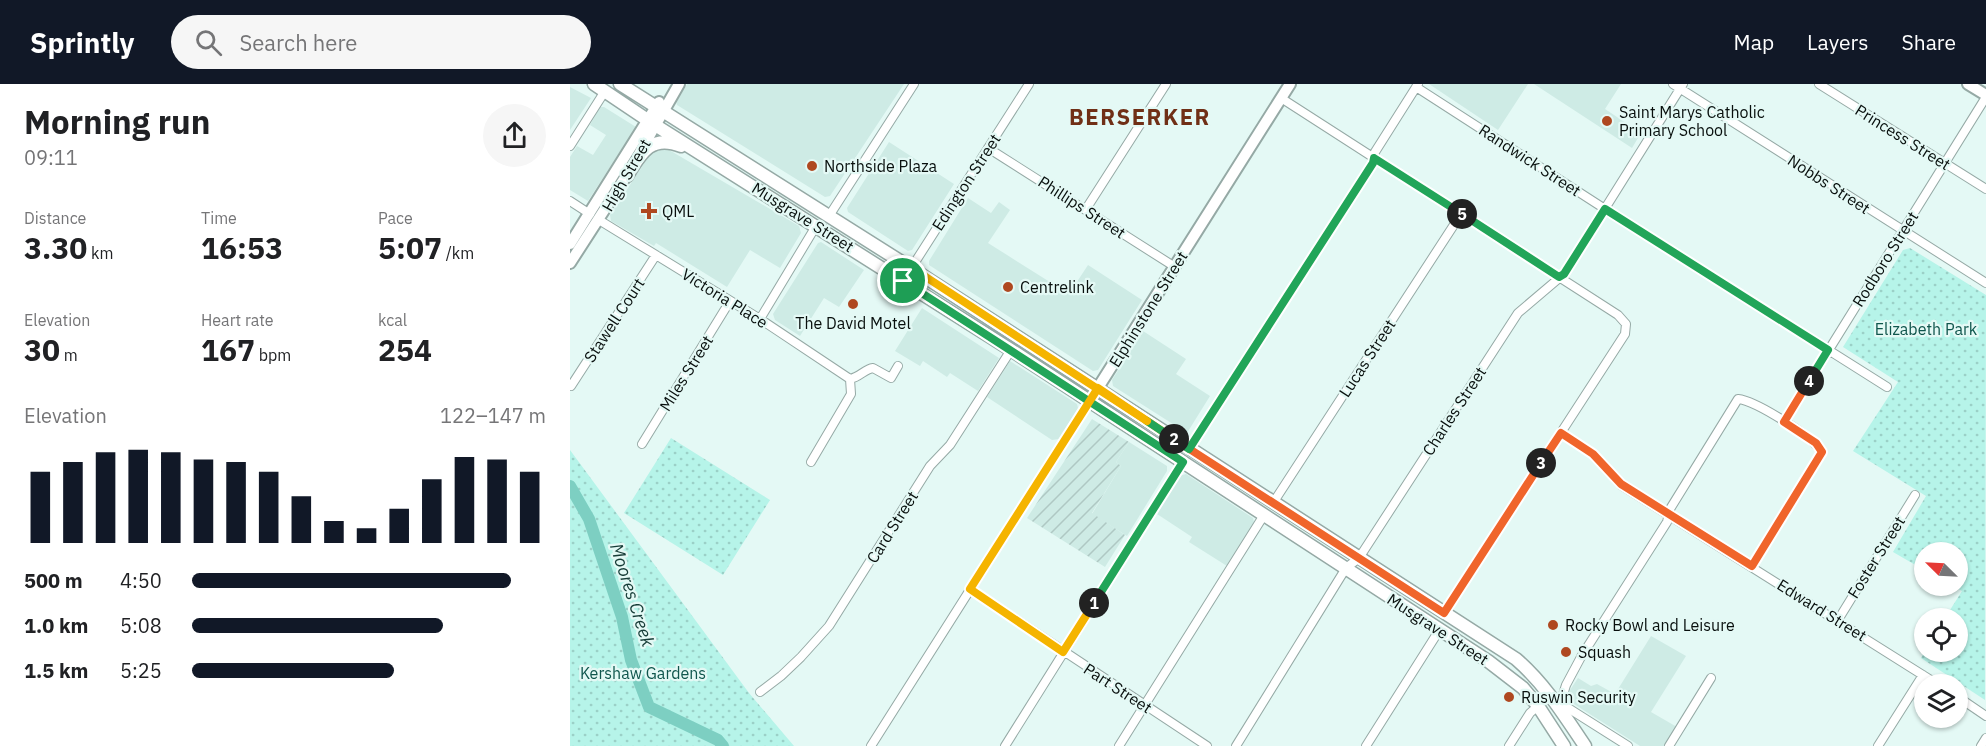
<!DOCTYPE html>
<meta charset="utf-8">
<style>
:root{--surface:#fff;--page:#f6f6f6;--text:#202124;--muted:#757577;--accent:#111827}
body{margin:0;font-family:"IBM Plex Sans",sans-serif;background:var(--page);color:var(--text);height:100vh;display:flex;flex-direction:column;font-size:22px;white-space:nowrap}
*{box-sizing:border-box;margin:0}
p{font-size:20px;color:var(--muted)}
.icon{flex:none;width:33px;height:33px;fill:none;stroke:currentColor;stroke-width:2;stroke-linecap:round;stroke-linejoin:round}
.map{position:relative;flex:1;overflow:hidden}
.panel{display:flex;flex-direction:column;background:var(--surface);width:570px}
.panel>*{flex:none}
.needle{width:39px;rotate:294deg}
.fabs{position:absolute;left:1344px;top:458px;display:grid;gap:12px}
.fabs a{display:grid;place-items:center;width:54px;height:54px;border-radius:50%;background:var(--surface);box-shadow:0 2px 4px #0004;font-size:30px}
.pin{position:absolute;display:grid;place-items:center;width:51px;height:51px;color:#fff;margin:-26px;border:3px solid #fff;border-radius:50%;box-shadow:0 2px 6px #0007}
.km{position:absolute;width:30px;height:30px;margin:-15px;border-radius:50%;background:#222;color:#fff;font-size:16px;line-height:30px;text-align:center}
.round{display:grid;place-items:center;flex:none;width:63px;height:63px;border-radius:32px;background:var(--page)}
.overview{display:flex;align-items:center;justify-content:space-between;height:102px;padding:0 24px}
h1{font-size:33px;font-weight:800;line-height:45px}
.figures{display:grid;grid-template-columns:repeat(3,1fr);gap:9px;height:102px;padding:6px 24px}
.figures div{display:grid;align-content:center}
.figures b{font-size:30px;font-weight:800}
.figures small{font-size:16px;font-weight:400}
.figures p{font-size:16px}
.chart{height:168px;padding:12px 24px}
.chart p{display:flex;justify-content:space-between}
.chart svg{width:100%;height:108px;margin-top:6px;stroke:var(--accent);stroke-width:6}
ul{padding:0 24px;list-style:none;font-size:20px}
li{display:grid;grid-template-columns:96px 72px 1fr;align-items:center;height:45px}
li i{height:15px;border-radius:8px;background:var(--accent)}
header{display:flex;align-items:center;gap:36px;box-sizing:border-box;height:84px;padding:0 30px;background:var(--accent);color:#fff}
header strong{font-size:28px}
nav{display:flex;gap:33px;margin-inline-start:auto;font-size:21px}
.search{width:420px;height:54px;background:var(--page);display:flex;align-items:center;gap:15px;box-sizing:border-box;padding:0 21px;border-radius:33px;color:var(--muted);font-size:22px}
main{display:flex;flex:1;min-height:0}
.map>svg:first-child{display:block}
.built{fill:#ceebe5}
.industrial{fill:url(#industrial-furrows)}
.park{fill:url(#park-dots)}
.lines{fill:none;stroke-linecap:round;stroke-linejoin:round}
.river{stroke:#7dcfc2;stroke-width:12}
.street-casing{stroke:#95a9a5;stroke-width:10}
.secondary-casing{stroke:#95a9a5;stroke-width:14}
.primary-casing{stroke:#95a9a5;stroke-width:15}
.street{stroke:#fff;stroke-width:8}
.secondary{stroke:#fff;stroke-width:10}
.primary{stroke:#fff;stroke-width:12}
.split-1-casing{stroke:#fff;stroke-width:12}
.split-2-casing{stroke:#fff;stroke-width:12}
.split-3-casing{stroke:#fff;stroke-width:12}
.split-4-casing{stroke:#fff;stroke-width:12}
.split-5-casing{stroke:#fff;stroke-width:12}
.split-6-casing{stroke:#fff;stroke-width:12}
.split-7-casing{stroke:#fff;stroke-width:12}
.split-1{stroke:#22a559;stroke-width:8}
.split-2{stroke:#f5b400;stroke-width:8}
.split-3{stroke:#f0652b;stroke-width:8}
.split-4{stroke:#f0652b;stroke-width:8}
.split-5{stroke:#22a559;stroke-width:8}
.split-6{stroke:#22a559;stroke-width:8}
.split-7{stroke:#f5b400;stroke-width:8}
.poi-dot{fill:#af4820;stroke:#e4f9f5;stroke-width:2}
.labels{text-anchor:middle;stroke-width:4.5;stroke-linejoin:round;paint-order:stroke}
.poi-label{font-size:16px;fill:#080f0d;stroke:#e4f9f5;text-anchor:start}
.street-label{font-size:16px;fill:#080f0d;stroke:#e4f9f5}
.park-label{font-size:16px;fill:#0f564d;stroke:#e4f9f5}
.water-label{font-size:18px;font-style:italic;fill:#173d38;stroke:#e4f9f5}
.district-label{font-size:22px;font-weight:bold;letter-spacing:1.5px;fill:#702f16;stroke:#e4f9f5}
</style>
<header>
<strong>Sprintly</strong>
<div class="search"><svg class="icon" aria-label="search" viewBox="0 0 24 24"><circle cx="10" cy="10" r="6"/><path d="M15 15l6 6"/></svg>Search here</div>
<nav><a>Map</a><a>Layers</a><a>Share</a></nav>
</header>
<main>
<section class="panel">
<div class="overview"><div><h1>Morning run</h1><p>09:11</p></div><a class="round"><svg class="icon" aria-label="share" viewBox="0 0 24 24"><path d="M12 15V3M7 8l5-5 5 5M5 13v7h14v-7"/></svg></a></div>
<div class="figures">
<div><p>Distance</p><b>3.30<small> km</small></b></div>
<div><p>Time</p><b>16:53</b></div>
<div><p>Pace</p><b>5:07<small> /km</small></b></div>
</div>
<div class="figures">
<div><p>Elevation</p><b>30<small> m</small></b></div>
<div><p>Heart rate</p><b>167<small> bpm</small></b></div>
<div><p>kcal</p><b>254</b></div>
</div>
<div class="chart"><p><span>Elevation</span>122–147 m</p>
<svg viewBox="0 0 160 44" preserveAspectRatio="none"><path d="M5 44V15M15 44V11M25 44V7M35 44V6M45 44V7M55 44V10M65 44V11M75 44V15M85 44V25M95 44V35M105 44V38M115 44V30M125 44V18M135 44V9M145 44V10M155 44V15"/></svg>
</div>
<ul>
<li><b>500 m</b>4:50<i style="width:90%"></i></li>
<li><b>1.0 km</b>5:08<i style="width:71%"></i></li>
<li><b>1.5 km</b>5:25<i style="width:57%"></i></li>
</ul>
</section>
<div class="map">
<svg width="1416" height="662" viewBox="0 0 1416 662">
<defs>
<pattern id="industrial-furrows" width="10" height="10" patternUnits="userSpaceOnUse" patternTransform="scale(1.5)"><rect width="10" height="10" fill="#ceebe5"/><path d="M-1 1l2-2M0 10L10 0M9 11l2-2" fill="none" stroke="#afc8c3"/></pattern>
<pattern id="park-dots" width="8" height="8" patternUnits="userSpaceOnUse" patternTransform="scale(1.5)"><rect width="8" height="8" fill="#b6f4e9"/><path d="M2 2h.1M6 6h.1" fill="none" stroke="#9bd0c7" stroke-width="1.8" stroke-linecap="round"/></pattern>
</defs>
<rect width="100%" height="100%" fill="#e4f9f5"/>
<!-- built -->
<path class="built" d="M117 0H334L260 112 255 113 107 21 106 18Z
M859 0H958L928 46Z
M964 0H1051L1035 25 1071 49 1062 64Z
M0 3 21 14 0 46Z
M30 23H34L66 43 18 117 0 106V73L7 62 23 71 36 51 20 41Z
M319 58 384 100 342 166 338 167 278 128 277 124Z
M94 63 229 142 231 149 210 184 180 166 157 203 86 159 84 162 41 137 40 131 83 66Z
M398 114 421 129 429 118 440 126 418 159 499 210 518 181 572 216 528 286 523 287 359 181V177Z
M251 158 294 186 269 223 254 214 230 252 205 236 203 230 248 159Z
M352 224 429 274 408 307 380 289 377 293 353 277 350 282 325 267Z
M573 247 616 275 606 290 640 312 617 349 543 302 542 296Z
M440 277 507 320 508 324 489 355 482 356 417 313Z
M559 358 597 382V387L557 452 522 430 551 382 546 378Z
M616 390 683 434 684 438 657 482 619 458 622 453 587 430 609 392Z
M1081 552 1116 572 1081 628 1107 643 1095 662H1070L996 615V612L1008 594 1021 602 1027 600 1045 610Z"/>
<!-- industrial -->
<path class="industrial" d="M522 335 559 358 546 378 551 382 522 429 555 451 535 483 457 434Z"/>
<!-- park -->
<path class="park" d="M1340 164 1416 211 1415 616 1351 574 1355 567H1388V534H1375L1392 507 1381 501H1388V468H1354V486L1323 468 1356 412 1283 367 1328 298 1273 263 1333 166Z
M101 354 200 416 153 491 54 429Z
M0 366 179 609 224 662H0Z"/>
<g class="lines">
<!-- river -->
<path class="river" d="M0 402 19 435 52 533 61 576 79 623 148 656 153 662"/>
<defs>
<path id="street" d="M1103 0 1416 199
M1249 0 1416 105
M846 3 1035 125 1317 303
M711 14 1048 231 1056 240 1055 250 874 529
M0 62 35 7
M418 64 605 183
M0 117 20 130
M516 125 596 0
M259 132 344 0
M29 136 190 235 280 295
M333 197 459 0
M190 235 246 142
M280 295C290 293 295 285 303 284L321 294 328 282
M1 302 86 171
M1214 338 1416 13
M991 349 1023 370 1051 401 1367 600
M72 360 160 217
M619 365 803 79 805 68 848 0
M241 378 281 310 280 295
M703 419 891 130
M400 505 637 662
M1268 536 1345 411
M190 608 211 592 231 573 259 542 360 382 380 361 441 266
M1388 613 1416 632
M987 620 992 614 996 601 1011 573 1097 438 1100 425 1168 315C1186 317 1242 352 1252 368L1182 482
M989 623 998 624 1058 662
M301 662 519 318
M435 662 613 378
M549 662 694 431
M666 662 776 484 789 474 948 229 994 190 1113 0
M796 662 870 545
M939 662 960 629 968 622
M1099 662 1141 594
M1308 662 1353 591
M1411 662 1416 654"/>
<path id="secondary" d="M1398 0 1416 11
M69 70 109 0
M0 160 89 18
M0 179 60 86
M519 318 720 0"/>
<path id="primary" d="M24 0 85 41 441 266 918 577 953 604 968 622 994 662
M50 0 341 184 946 575C975 600 994 631 1015 662
M57 92C71 69 81 50 111 62"/>
</defs>
<!-- street casing -->
<use href="#street" class="street-casing"/>
<!-- secondary casing -->
<use href="#secondary" class="secondary-casing"/>
<!-- primary casing -->
<use href="#primary" class="primary-casing"/>
<!-- street -->
<use href="#street" class="street"/>
<!-- secondary -->
<use href="#secondary" class="secondary"/>
<!-- primary -->
<use href="#primary" class="primary"/>
</g>
<g class="lines">
<defs>
<path id="split-1" d="M333 197 613 378 524 519"/>
<path id="split-2" d="M524 519 493 568 400 505 528 304 604 355"/>
<path id="split-3" d="M604 355 874 529 971 379"/>
<path id="split-4" d="M971 379 991 349 1023 370 1051 400 1182 482 1252 368 1246 359 1214 338 1239 297"/>
<path id="split-5" d="M892 130 989 193 994 190 1035 125 1258 266 1239 297"/>
<path id="split-6" d="M577 337 619 365 803 79 804 74 892 130"/>
<path id="split-7" d="M333 197 342 184 577 337"/>
</defs>
<!-- split-1 casing -->
<use href="#split-1" class="split-1-casing"/>
<!-- split-2 casing -->
<use href="#split-2" class="split-2-casing"/>
<!-- split-3 casing -->
<use href="#split-3" class="split-3-casing"/>
<!-- split-4 casing -->
<use href="#split-4" class="split-4-casing"/>
<!-- split-5 casing -->
<use href="#split-5" class="split-5-casing"/>
<!-- split-6 casing -->
<use href="#split-6" class="split-6-casing"/>
<!-- split-7 casing -->
<use href="#split-7" class="split-7-casing"/>
<!-- split-1 -->
<use href="#split-1" class="split-1"/>
<!-- split-2 -->
<use href="#split-2" class="split-2"/>
<!-- split-3 -->
<use href="#split-3" class="split-3"/>
<!-- split-4 -->
<use href="#split-4" class="split-4"/>
<!-- split-5 -->
<use href="#split-5" class="split-5"/>
<!-- split-6 -->
<use href="#split-6" class="split-6"/>
<!-- split-7 -->
<use href="#split-7" class="split-7"/>
</g>
<!-- markers -->
<g class="poi-dot">
<circle cx="1037" cy="37" r="6"/>
<circle cx="242" cy="82" r="6"/>
<path d="M76 118h6v6h6v6h-6v6h-6v-6h-6v-6h6z"/>
<circle cx="438" cy="203" r="6"/>
<circle cx="283" cy="220" r="6"/>
<circle cx="983" cy="541" r="6"/>
<circle cx="996" cy="568" r="6"/>
<circle cx="939" cy="613" r="6"/>
</g>
<g class="labels">
<!-- poi labels -->
<g class="poi-label">
<text x="1049" y="34">Saint Marys Catholic<tspan x="1049" dy="18">Primary School</tspan></text>
<text x="254" y="88">Northside Plaza</text>
<text x="92" y="133">QML</text>
<text x="450" y="209">Centrelink</text>
<text x="283" y="245" text-anchor="middle">The David Motel</text>
<text x="995" y="547">Rocky Bowl and Leisure</text>
<text x="1008" y="574">Squash</text>
<text x="951" y="619">Ruswin Security</text>
</g>
<!-- street labels -->
<g class="street-label">
<text transform="translate(1333 53) rotate(32)" y="6">Princess Street</text>
<text transform="translate(960 76) rotate(33)" y="6">Randwick Street</text>
<text transform="translate(56 91) rotate(-60)" y="6">High Street</text>
<text transform="translate(396 98) rotate(-57)" y="6">Edington Street</text>
<text transform="translate(1259 100) rotate(33)" y="6">Nobbs Street</text>
<text transform="translate(512 123) rotate(33)" y="6">Phillips Street</text>
<text transform="translate(233 133) rotate(32)" y="6">Musgrave Street</text>
<text transform="translate(1315 175) rotate(-58)" y="6">Rodboro Street</text>
<text transform="translate(155 214) rotate(32)" y="6">Victoria Place</text>
<text transform="translate(578 225) rotate(-58)" y="6">Elphinstone Street</text>
<text transform="translate(44 236) rotate(-57)" y="6">Stawell Court</text>
<text transform="translate(797 274) rotate(-57)" y="6">Lucas Street</text>
<text transform="translate(116 289) rotate(-58)" y="6">Miles Street</text>
<text transform="translate(884 327) rotate(-57)" y="6">Charles Street</text>
<text transform="translate(322 443) rotate(-58)" y="6">Card Street</text>
<text transform="translate(1306 473) rotate(-58)" y="6">Foster Street</text>
<text transform="translate(1252 526) rotate(32)" y="6">Edward Street</text>
<text transform="translate(868 545) rotate(33)" y="6">Musgrave Street</text>
<text transform="translate(548 604) rotate(33)" y="6">Part Street</text>
</g>
<!-- park labels -->
<g class="park-label">
<text x="1356" y="251">Elizabeth Park</text>
<text x="73" y="595">Kershaw Gardens</text>
</g>
<!-- water labels -->
<g class="water-label">
<text transform="translate(62 511) rotate(72)" y="6">Moores Creek</text>
</g>
<!-- district labels -->
<g class="district-label">
<text x="570" y="41">BERSERKER</text>
</g>
</g>
</svg>
<div class="fabs">
<a><svg class="needle" viewBox="-14 -14 28 28"><path d="M0-13l5 13h-10z" fill="#e53935"/><path d="M0 13l5-13h-10z" fill="#757577"/></svg></a>
<a><svg class="icon" aria-label="locate" viewBox="0 0 24 24"><circle cx="12" cy="12" r="6"/><path d="M12 2v4M12 18v4M2 12h4M18 12h4"/></svg></a>
<a><svg class="icon" aria-label="layers" viewBox="0 0 24 24"><path d="M12 4l9 5-9 5-9-5zM3 14l9 5 9-5"/></svg></a>
</div>
<div class="pin" style="left:333px;top:197px;background:#1e9e55"><svg class="icon" aria-label="arrive" viewBox="0 0 24 24"><path d="M6 21V4h12l-3 4 3 4H6"/></svg></div>
<b class="km" style="left:524px;top:519px">1</b>
<b class="km" style="left:604px;top:355px">2</b>
<b class="km" style="left:971px;top:379px">3</b>
<b class="km" style="left:1239px;top:297px">4</b>
<b class="km" style="left:892px;top:130px">5</b>
</div>
</main>
